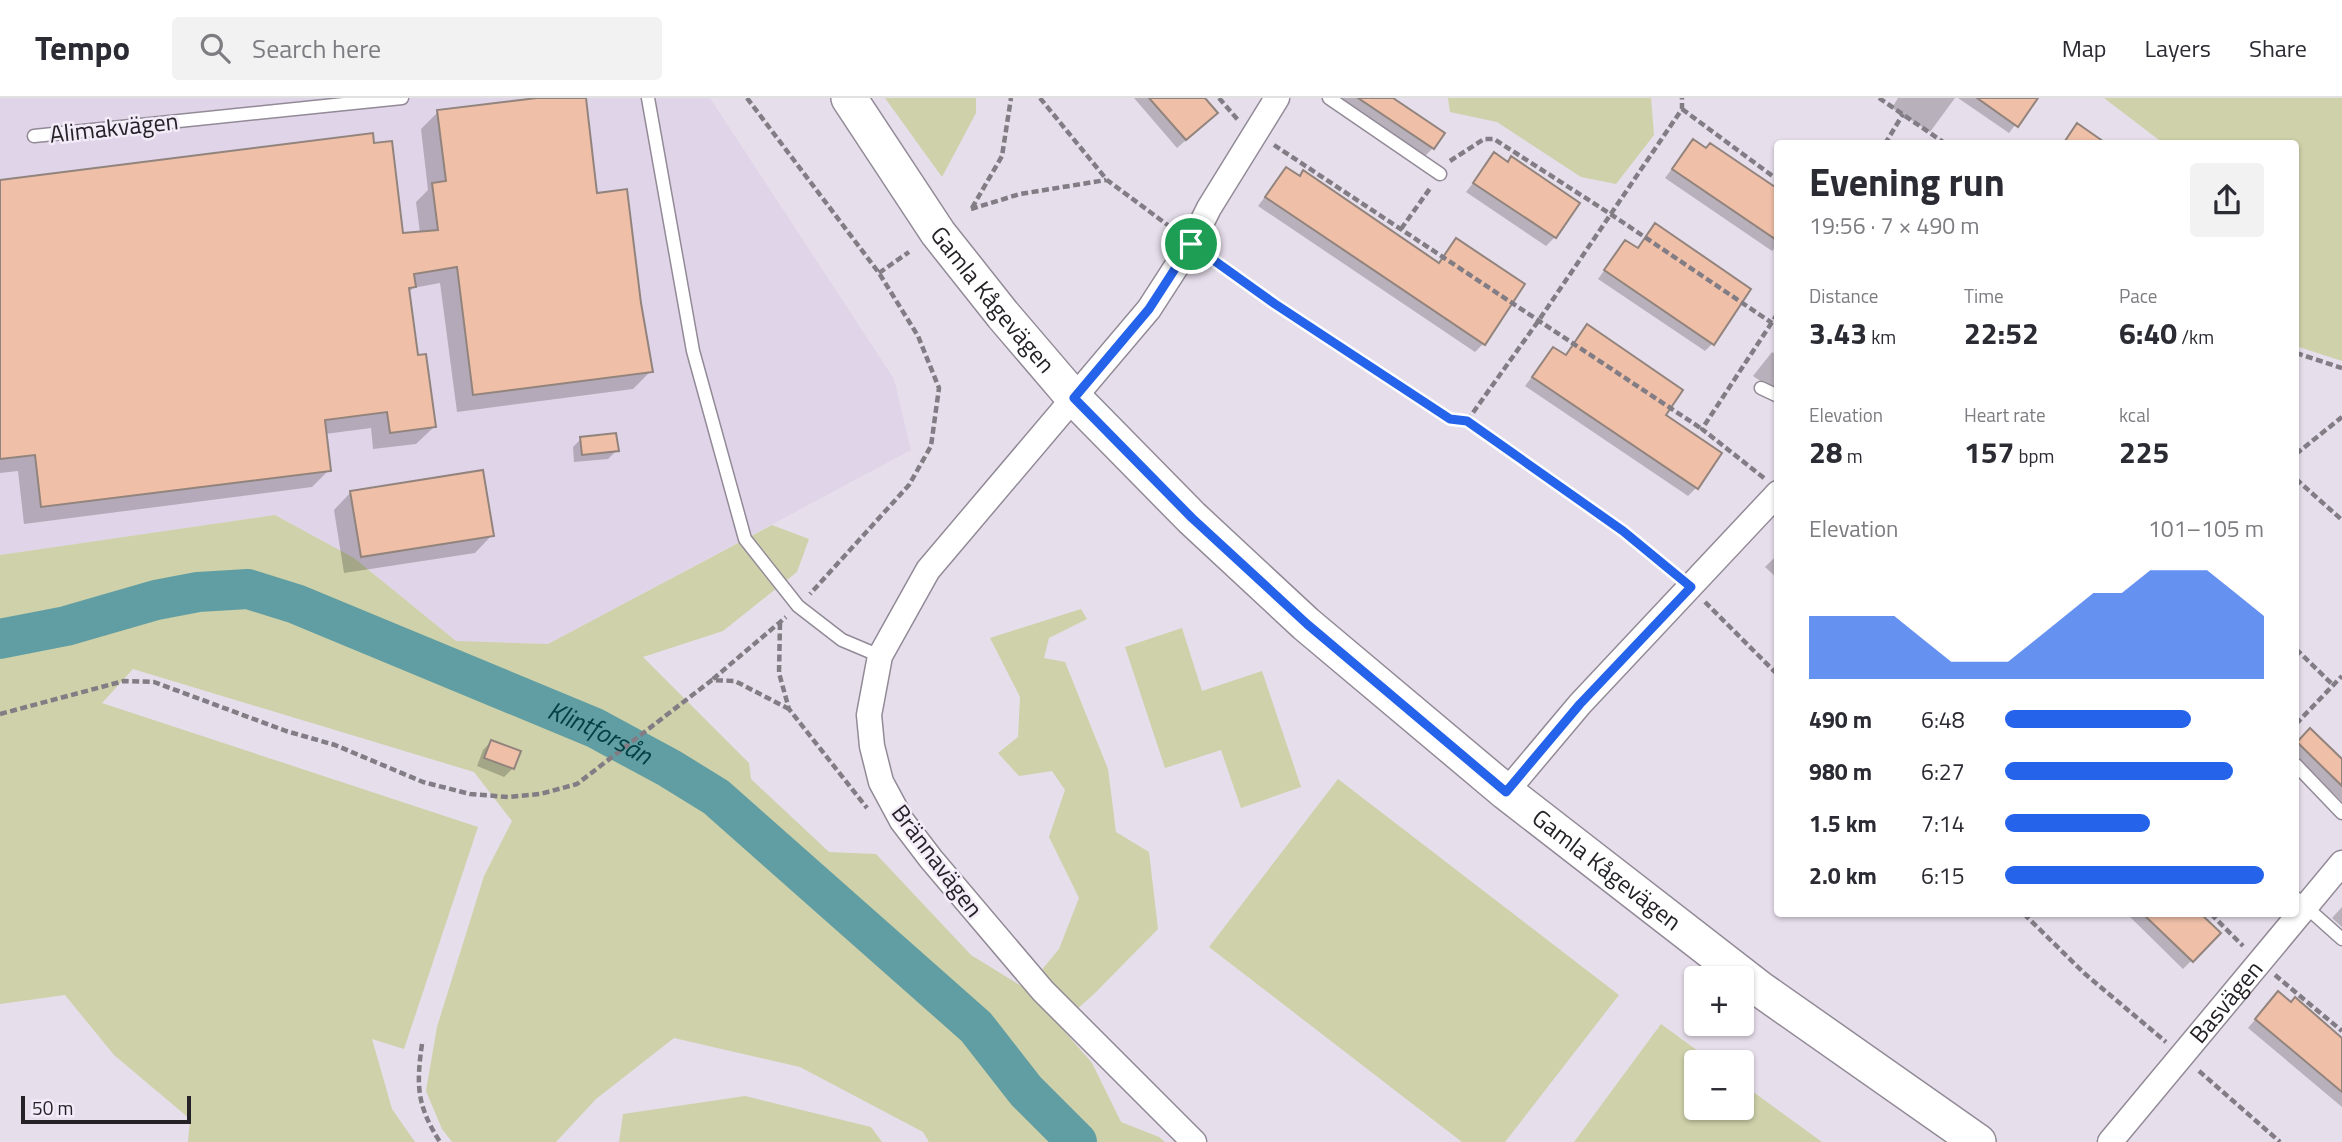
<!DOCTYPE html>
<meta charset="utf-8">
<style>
:root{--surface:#fff;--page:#f2f2f3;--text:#2b2b33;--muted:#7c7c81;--line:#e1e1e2;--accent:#2563eb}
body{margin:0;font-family:"Titillium Web",sans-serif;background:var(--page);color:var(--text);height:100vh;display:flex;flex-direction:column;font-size:26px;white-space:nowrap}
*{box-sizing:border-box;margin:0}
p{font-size:23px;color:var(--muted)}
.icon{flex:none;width:38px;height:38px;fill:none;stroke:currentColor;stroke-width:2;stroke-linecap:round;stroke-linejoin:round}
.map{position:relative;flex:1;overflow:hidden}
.sheet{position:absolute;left:1774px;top:42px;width:525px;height:777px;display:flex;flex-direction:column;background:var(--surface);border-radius:7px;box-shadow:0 2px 5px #0004}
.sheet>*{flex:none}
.fabs{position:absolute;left:1684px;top:868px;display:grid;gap:14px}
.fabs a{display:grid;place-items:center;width:70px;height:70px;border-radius:7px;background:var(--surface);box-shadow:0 2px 5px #0004;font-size:35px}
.scale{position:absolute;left:21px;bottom:18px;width:170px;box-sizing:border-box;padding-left:7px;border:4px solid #252227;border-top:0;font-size:19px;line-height:24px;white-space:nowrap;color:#252227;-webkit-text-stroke:5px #f3ebf8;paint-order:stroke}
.pin{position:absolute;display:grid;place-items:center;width:60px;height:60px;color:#fff;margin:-30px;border:4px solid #fff;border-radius:50%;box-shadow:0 2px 7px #0007}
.round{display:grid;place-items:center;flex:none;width:74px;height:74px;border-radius:7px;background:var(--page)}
.overview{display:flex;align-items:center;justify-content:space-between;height:119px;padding:0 35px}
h1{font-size:38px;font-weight:700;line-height:52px}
.stats{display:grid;grid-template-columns:repeat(3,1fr);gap:10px;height:119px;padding:7px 35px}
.stats div{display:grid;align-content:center}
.stats b{font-size:30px;font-weight:700}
.stats small{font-size:19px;font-weight:400}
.stats p{font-size:19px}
.chart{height:196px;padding:14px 35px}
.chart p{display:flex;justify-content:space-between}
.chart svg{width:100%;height:126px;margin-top:7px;fill:var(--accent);opacity:.7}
ul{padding:0 35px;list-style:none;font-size:23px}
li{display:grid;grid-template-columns:112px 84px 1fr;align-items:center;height:52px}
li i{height:18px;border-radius:9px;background:var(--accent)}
header{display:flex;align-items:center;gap:42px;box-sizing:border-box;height:98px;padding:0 35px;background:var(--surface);border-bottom:2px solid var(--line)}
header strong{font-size:33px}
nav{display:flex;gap:38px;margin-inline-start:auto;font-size:24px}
.search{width:490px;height:63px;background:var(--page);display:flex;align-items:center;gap:18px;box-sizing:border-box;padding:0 24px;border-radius:7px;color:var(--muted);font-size:26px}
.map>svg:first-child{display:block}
.built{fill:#e0d4e8}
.green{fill:#ced1a9}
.shadow{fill:#0003}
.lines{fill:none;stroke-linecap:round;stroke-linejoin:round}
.river{stroke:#619ea3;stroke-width:40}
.building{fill:#efbfa8;stroke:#92847d;stroke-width:2}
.lane-casing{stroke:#928a97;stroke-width:15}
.street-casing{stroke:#928a97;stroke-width:27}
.secondary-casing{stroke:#928a97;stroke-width:38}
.path{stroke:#827d85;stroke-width:4.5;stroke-dasharray:7 3.5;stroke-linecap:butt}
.lane{stroke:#fff;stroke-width:12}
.street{stroke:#fff;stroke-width:24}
.secondary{stroke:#fff;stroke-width:35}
.route-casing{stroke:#fff;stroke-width:14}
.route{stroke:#2563eb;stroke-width:9}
.labels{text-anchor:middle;stroke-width:5;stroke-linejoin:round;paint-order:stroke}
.street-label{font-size:24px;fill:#252227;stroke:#f3ebf8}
.water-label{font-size:26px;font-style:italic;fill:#034043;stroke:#f3ebf8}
</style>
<header>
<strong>Tempo</strong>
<div class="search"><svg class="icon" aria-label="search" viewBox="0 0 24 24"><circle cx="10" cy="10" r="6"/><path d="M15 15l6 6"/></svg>Search here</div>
<nav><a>Map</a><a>Layers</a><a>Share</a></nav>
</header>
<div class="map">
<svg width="2342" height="1044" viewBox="0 0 2342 1044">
<rect width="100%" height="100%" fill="#e6deeb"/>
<!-- built -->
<path class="built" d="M0 0H710L894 281 911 352 548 546 456 543 354 460 275 417 0 457Z"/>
<!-- green -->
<path class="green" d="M885 0H976V15L942 79Z
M1448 0H1651L1654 37 1616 86 1581 79 1497 24 1450 14Z
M2104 0H2342V263L2296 248V46L2163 45Z
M275 417 354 460 456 543 548 546 772 427 809 441 797 474 723 533 643 559 749 665 751 681 829 754 876 756 971 857 1026 891 1059 851 1079 800 1049 739 1065 692 1052 673 1019 678 998 655 1018 639 1020 599 990 540 1081 511 1087 521 1049 540 1044 560 1065 564 1108 671 1116 734 1149 754 1158 831 1093 897 1059 927 1092 965 1121 1024 1159 1039 1165 1044H929L923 1034 800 969 674 940 596 1001 556 1044H452L442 1031 426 993 437 929 484 778 512 723 474 674 133 571 102 605 478 729 404 951 372 941 392 1011 415 1044H188L190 1021 114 957 65 897 0 906V457Z
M1182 530 1202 593 1262 573 1301 689 1241 710 1221 652 1165 670 1125 549Z
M1338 681 1619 897 1505 1044H1462L1209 849Z
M1661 926 1713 964H1696V1010H1741V985L1822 1044H1574Z
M745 998 871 1029 882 1044H619L623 1016Z"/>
<!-- shadow -->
<path class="shadow" d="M552 0H584L596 97 639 206 651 273 633 291 457 314 440 185 413 190 408 195 416 259 434 329 416 346 373 351 371 330 325 336 329 372 312 389 24 426 18 373 0 375V84L402 137 420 135 416 104 428 92 421 31 438 14Z
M1134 0H1203L1208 23 1177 50Z
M1337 0H1390L1433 50 1425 58Z
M1898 0H1955L1930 34 1892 10Z
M1958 0H2036L2009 35Z
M1693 43 1778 93V147L1772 153 1665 80Z
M1495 57 1578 105 1555 139 1546 148 1466 94Z
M1286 71 1438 166 1457 142 1523 187 1483 246 1475 254 1258 108Z
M1655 127 1713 245 1705 253 1598 181 1625 144 1636 151Z
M1587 228 1664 317 1696 390 1688 398 1525 288 1553 251 1564 258Z
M1772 254 1778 259V295L1753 278Z
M581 341 617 352 608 361 574 364 573 349Z
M351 394 492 437 475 455 344 475 334 412Z
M1778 456V481L1765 469Z
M2310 632 2342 664V704L2296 659V646Z
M491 644 513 670 504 679 477 668 483 652Z
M2342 809V829L2332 820Z
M2127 816H2200L2219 835 2183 871Z
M2270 904 2342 942V1009L2248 930Z"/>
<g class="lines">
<!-- river -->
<path class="river" id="s1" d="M0 541 66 528 156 502 198 494 248 491 296 506 595 630 669 670 716 699 976 929 1026 993 1077 1044"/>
</g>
<!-- building -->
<path class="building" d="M537 0H586L597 95 627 91 641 205 653 274 473 297 457 169 414 176 416 189 409 190 418 257 426 256 436 329 390 335 387 314 325 322 331 373 41 409 35 357 0 361V82L373 35 374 45 392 43 403 135 438 132 432 85 446 83 437 12Z
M1149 0H1205L1218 15 1186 42Z
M1358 0H1393L1445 35 1434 51Z
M1977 0H2038L2018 29Z
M2077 25 2107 46H2063Z
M1693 41 1706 50 1710 45 1778 91V143L1672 71Z
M1494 54 1508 64 1511 58 1580 105 1556 140 1473 85Z
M1286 69 1300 78 1303 72 1439 165 1456 140 1525 186 1485 247 1265 99Z
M1655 125 1751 191 1714 247 1604 172 1625 142 1638 150Z
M1587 226 1683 292 1666 317 1722 355 1698 391 1532 279 1553 249 1566 257Z
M616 335 619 353 582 357 580 339Z
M483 372 494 438 361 459 350 393Z
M2310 630 2342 661V688L2297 644Z
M491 642 521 653 514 671 484 660Z
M2143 816H2201L2221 835 2193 864Z
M2278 893 2291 904 2295 899 2342 940V994L2255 921Z"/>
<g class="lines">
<defs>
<path id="lane" d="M648 0 693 253 745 441 798 508 842 542 880 558
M1329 0 1440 76
M34 38 402 0
M1761 290 1778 298
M2296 667 2342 715
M2296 800 2342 841"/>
<g id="street">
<path d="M1506 694 1580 606 1778 395"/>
<path d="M1194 1044 1043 893 931 761 902 723 881 684 872 648 869 617 880 558 928 472 1149 211 1191 146 1209 110 1277 0"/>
<path id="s2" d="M2110 1044 2342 765"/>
</g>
<g id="secondary">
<path id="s3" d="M849 0 938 135 1003 217 1074 300 1192 420 1306 526 1506 694 1760 891 1978 1044"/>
</g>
</defs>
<!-- lane casing -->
<use href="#lane" class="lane-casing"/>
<!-- street casing -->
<use href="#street" class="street-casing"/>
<!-- secondary casing -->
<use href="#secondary" class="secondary-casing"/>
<!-- path -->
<path class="path" d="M747 0 879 175 918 238 939 290 931 348 909 387 810 496
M1040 0 1107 82 1173 131
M1219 0 1238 22
M1879 0 1946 46
M1682 11 1778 82
M1885 46 1903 16
M1274 47 1702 331
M1450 63 1484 41H1494L1612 117 1772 225
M972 110 1002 58 1011 0
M971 111 1020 96 1106 82
M1401 131 1431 89
M1208 158 1275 206 1450 321 1467 323 1623 433 1673 474
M879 175 909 154
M2296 255 2342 270
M1467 323 1539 222 1682 11V0
M2296 356 2342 319
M1764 380 1702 331 1778 215
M2296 381 2342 422
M1705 504 1778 577
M780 525 779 575 789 611 867 710
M2296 551 2333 587
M713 581 786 519
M0 616 124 583 154 584 286 633 335 647 423 684 470 696 508 699 540 696 577 686 712 582 735 583 789 611
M2296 626 2342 578
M2024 816 2084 875 2166 944
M2211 816 2243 848
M2275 877 2342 933
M422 946C416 988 417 1008 440 1044
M2199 973 2280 1044"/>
<!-- lane -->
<use href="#lane" class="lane"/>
<!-- street -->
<use href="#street" class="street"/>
<!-- secondary -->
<use href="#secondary" class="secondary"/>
</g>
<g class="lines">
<defs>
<path id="route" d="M1191 146 1275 206 1450 321 1467 323 1623 433 1691 489 1580 606 1506 694 1307 526 1192 420 1074 300 1149 211Z"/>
</defs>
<!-- route casing -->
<use href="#route" class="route-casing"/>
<!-- route -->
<use href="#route" class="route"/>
</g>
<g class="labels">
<!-- street labels -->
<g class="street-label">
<text transform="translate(114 30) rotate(-6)" y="8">Alimakvägen</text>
<text dy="8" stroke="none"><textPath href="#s3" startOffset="248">Gamla Kågevägen</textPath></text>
<text transform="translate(937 763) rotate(53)" y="8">Brännavägen</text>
<text dy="8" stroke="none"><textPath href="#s3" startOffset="1088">Gamla Kågevägen</textPath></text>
<text dy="8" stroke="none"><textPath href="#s2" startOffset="182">Basvägen</textPath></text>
</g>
<!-- water labels -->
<g class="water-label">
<text dy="9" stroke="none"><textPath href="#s1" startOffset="634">Klintforsån</textPath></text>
</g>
</g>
</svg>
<div class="fabs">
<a>+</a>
<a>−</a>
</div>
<div class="scale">50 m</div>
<div class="pin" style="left:1191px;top:146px;background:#1e9e55"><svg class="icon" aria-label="arrive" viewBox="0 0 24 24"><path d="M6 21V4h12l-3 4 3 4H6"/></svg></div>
<section class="sheet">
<div class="overview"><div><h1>Evening run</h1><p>19:56 · 7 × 490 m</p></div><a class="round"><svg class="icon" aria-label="share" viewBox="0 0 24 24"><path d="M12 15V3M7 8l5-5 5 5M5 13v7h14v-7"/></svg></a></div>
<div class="stats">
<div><p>Distance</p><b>3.43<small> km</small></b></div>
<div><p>Time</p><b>22:52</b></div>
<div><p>Pace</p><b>6:40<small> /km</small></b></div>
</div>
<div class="stats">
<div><p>Elevation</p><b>28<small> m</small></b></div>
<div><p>Heart rate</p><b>157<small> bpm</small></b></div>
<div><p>kcal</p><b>225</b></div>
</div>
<div class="chart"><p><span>Elevation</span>101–105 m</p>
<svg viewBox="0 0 160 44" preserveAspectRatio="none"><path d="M0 44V22L10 22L20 22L30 22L40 30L50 38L60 38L70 38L80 30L90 22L100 14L110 14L120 6L130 6L140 6L150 14L160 22V44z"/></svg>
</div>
<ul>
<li><b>490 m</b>6:48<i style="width:72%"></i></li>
<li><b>980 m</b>6:27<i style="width:88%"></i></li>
<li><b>1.5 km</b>7:14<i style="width:56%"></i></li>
<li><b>2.0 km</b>6:15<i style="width:100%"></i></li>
</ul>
</section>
</div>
